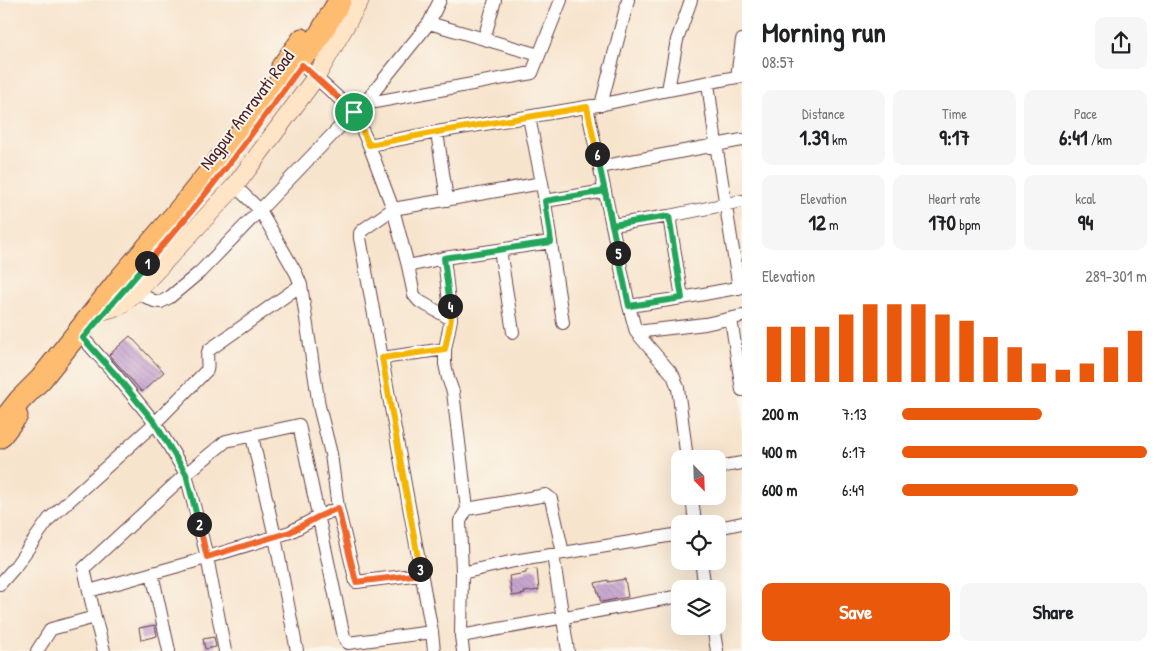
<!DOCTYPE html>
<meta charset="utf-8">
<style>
:root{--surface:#fff;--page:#f6f6f6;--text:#202124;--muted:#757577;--accent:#ea580c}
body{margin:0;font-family:"Patrick Hand",sans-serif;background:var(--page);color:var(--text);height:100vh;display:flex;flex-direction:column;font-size:19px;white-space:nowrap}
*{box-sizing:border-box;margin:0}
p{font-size:16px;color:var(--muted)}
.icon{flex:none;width:28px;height:28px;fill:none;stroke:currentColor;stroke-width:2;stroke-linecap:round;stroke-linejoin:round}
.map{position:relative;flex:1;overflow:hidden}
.sheet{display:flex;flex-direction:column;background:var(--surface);width:425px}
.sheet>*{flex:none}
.needle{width:32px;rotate:157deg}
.tools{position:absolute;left:671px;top:450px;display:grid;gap:10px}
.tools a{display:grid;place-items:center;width:55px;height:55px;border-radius:10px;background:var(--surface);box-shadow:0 5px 20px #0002;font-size:25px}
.pin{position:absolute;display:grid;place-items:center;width:42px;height:42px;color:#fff;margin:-21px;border:2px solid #fff;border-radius:50%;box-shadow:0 1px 5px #0007}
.km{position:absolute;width:25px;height:25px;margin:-12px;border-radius:50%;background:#222;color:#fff;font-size:14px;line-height:25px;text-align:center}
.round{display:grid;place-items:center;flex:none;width:52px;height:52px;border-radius:10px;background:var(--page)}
.summary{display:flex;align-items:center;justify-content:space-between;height:85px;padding:0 20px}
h1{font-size:28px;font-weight:700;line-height:38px}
.stats{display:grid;grid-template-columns:repeat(3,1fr);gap:8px;height:85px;padding:5px 20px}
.stats div{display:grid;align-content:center;border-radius:10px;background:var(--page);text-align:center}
.stats b{font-size:21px;font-weight:700}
.stats small{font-size:14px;font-weight:400}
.stats p{font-size:14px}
.chart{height:140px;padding:10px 20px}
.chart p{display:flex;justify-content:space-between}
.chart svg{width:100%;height:90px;margin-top:5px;stroke:var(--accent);stroke-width:6}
.action{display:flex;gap:10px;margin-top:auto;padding:10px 20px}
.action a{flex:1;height:58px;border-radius:10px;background:var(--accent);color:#fff;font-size:20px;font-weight:700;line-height:58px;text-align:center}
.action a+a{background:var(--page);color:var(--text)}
ul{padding:0 20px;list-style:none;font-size:16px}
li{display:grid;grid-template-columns:80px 60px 1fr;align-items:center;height:38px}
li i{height:12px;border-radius:6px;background:var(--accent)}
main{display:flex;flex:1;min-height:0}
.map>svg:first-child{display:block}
.building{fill:url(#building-back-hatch)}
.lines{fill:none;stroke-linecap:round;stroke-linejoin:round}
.street-casing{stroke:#643d43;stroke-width:14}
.secondary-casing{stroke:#643d43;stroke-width:19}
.primary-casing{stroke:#643d43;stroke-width:21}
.highway-casing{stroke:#643d43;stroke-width:24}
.street{stroke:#fff;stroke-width:12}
.secondary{stroke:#ffe4c6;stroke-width:18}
.primary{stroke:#febc70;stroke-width:19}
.highway{stroke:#febc70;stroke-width:22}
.split-1-casing{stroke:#fff;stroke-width:10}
.split-2-casing{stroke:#fff;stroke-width:10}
.split-3-casing{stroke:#fff;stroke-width:10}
.split-4-casing{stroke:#fff;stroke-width:10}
.split-5-casing{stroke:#fff;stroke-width:10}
.split-6-casing{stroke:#fff;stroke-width:10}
.split-7-casing{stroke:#fff;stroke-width:10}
.split-1{stroke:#f0652b;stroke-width:6}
.split-2{stroke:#22a559;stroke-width:6}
.split-3{stroke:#f0652b;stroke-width:6}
.split-4{stroke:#f5b400;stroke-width:6}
.split-5{stroke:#22a559;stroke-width:6}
.split-6{stroke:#22a559;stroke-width:6}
.split-7{stroke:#f5b400;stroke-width:6}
.labels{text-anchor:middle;stroke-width:4;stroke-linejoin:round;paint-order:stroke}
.street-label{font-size:18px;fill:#4a1f2b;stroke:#fbf7ec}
</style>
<main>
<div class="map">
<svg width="742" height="651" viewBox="0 0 742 651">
<defs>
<pattern id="building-back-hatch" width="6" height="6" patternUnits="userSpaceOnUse" patternTransform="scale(1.25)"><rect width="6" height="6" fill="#bc94ca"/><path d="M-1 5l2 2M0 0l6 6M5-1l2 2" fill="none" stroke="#9b78a4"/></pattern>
</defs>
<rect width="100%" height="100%" fill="#fbf7ec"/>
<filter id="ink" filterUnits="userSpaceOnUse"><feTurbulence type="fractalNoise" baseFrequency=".02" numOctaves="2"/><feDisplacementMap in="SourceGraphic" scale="10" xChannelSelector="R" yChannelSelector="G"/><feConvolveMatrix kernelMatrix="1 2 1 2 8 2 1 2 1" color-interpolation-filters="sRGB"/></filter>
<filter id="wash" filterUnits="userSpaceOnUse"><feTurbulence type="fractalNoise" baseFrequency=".0096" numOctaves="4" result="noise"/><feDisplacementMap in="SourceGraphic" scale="20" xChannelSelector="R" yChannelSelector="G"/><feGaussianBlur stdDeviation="1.12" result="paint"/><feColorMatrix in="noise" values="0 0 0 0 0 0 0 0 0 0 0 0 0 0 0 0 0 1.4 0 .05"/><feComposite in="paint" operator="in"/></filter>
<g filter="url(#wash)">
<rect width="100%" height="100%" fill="#f7e4cd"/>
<g id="blocks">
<!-- building -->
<path class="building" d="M130 336 164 372 142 392 109 355Z
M537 569 539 590 524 592 525 594 512 596 509 576 526 573V570Z
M625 579 628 597 601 602 595 583 608 580V582Z
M155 625 157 636 141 640 139 628Z
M214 637 216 647 205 649 203 639Z"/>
</g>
</g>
<g filter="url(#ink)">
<use href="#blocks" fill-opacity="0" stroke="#643d43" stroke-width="1"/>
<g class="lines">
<defs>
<path id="street" d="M429 23 440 0
M484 39 495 0
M302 65 354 112 369 145 393 209 364 229 360 233V238L432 632 434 651
M737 77 742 40
M708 83 716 144 739 288
M668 90 677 40 691 0
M364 104 532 73 561 0
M601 105 628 0
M587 107 629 306 636 332 673 375 678 388 687 459
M529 117 542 183 393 209 408 266 444 258 551 242
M437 132 447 200
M369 145 437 132 604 104 668 90 742 76
M600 167 742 140
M542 183 563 323
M235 186 260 210 354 112 364 104 429 23 539 55
M545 201 605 191
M669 216 682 298
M612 225 669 216 742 201
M500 250 513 332
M444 258 451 319 445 349V364L448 378 453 392 467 509 460 521 462 573 461 636 463 651
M408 266 414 295 419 301 451 319
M136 292 154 301 161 302 170 297 200 272 260 210 296 273 301 285 319 406 331 454 338 508 356 582 421 574
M629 306 682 298 742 287
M731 319 742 390
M636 332 705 324 742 316
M382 358 445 349
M252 436 275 537 297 651
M718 467 742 463
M692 496 695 524
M467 509 546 495 551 499 563 553
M718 528 742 523
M553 555 568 651
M701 561 705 589
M152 573 169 651
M462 573 514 561 680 534
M0 584 15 567 49 519 155 423 115 374 83 338
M89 591 84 568 186 474 155 423 207 370C209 364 205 356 209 350L301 285
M95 617 104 651
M713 626 717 651
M461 636 680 596
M37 651 51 629 95 617 89 591 189 563 290 532 318 517 338 508
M225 651 207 557 186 474 226 441 299 425 344 637 348 643 432 632"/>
<path id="secondary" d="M106 310 119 306 136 292 235 186 316 77 360 0"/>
<path id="primary" d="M281 66 302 38
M0 439 18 416"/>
<path id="highway" d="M0 425 20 400 41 379 121 278 178 212 259 111 295 62 312 48 340 0"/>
</defs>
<!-- street casing -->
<use href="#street" class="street-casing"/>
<!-- secondary casing -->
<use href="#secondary" class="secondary-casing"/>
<!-- primary casing -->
<use href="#primary" class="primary-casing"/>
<!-- highway casing -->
<use href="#highway" class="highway-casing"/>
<!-- street -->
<use href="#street" class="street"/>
<!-- secondary -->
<use href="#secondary" class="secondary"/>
<!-- primary -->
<use href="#primary" class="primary"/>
<!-- highway -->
<use href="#highway" class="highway"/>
</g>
</g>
<g class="lines" filter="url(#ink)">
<defs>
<path id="split-1" d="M147 263C203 201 253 133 302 65L354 112"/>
<path id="split-2" d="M147 263 83 338 115 374 155 423 186 474 199 524"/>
<path id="split-3" d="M199 524 207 557 290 532 318 517 338 508 356 582 421 574 420 569"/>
<path id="split-4" d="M420 569 382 358 445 349 451 319 450 306"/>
<path id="split-5" d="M450 306 444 258 551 242 545 201 605 191 618 253"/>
<path id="split-6" d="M597 154 612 225 669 216 682 298 629 306 618 253"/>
<path id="split-7" d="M354 112 369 145 437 132 587 107 597 154"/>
</defs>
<!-- split-1 casing -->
<use href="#split-1" class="split-1-casing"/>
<!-- split-2 casing -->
<use href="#split-2" class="split-2-casing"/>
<!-- split-3 casing -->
<use href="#split-3" class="split-3-casing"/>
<!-- split-4 casing -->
<use href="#split-4" class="split-4-casing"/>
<!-- split-5 casing -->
<use href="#split-5" class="split-5-casing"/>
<!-- split-6 casing -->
<use href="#split-6" class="split-6-casing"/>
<!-- split-7 casing -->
<use href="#split-7" class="split-7-casing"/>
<!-- split-1 -->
<use href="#split-1" class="split-1"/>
<!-- split-2 -->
<use href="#split-2" class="split-2"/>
<!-- split-3 -->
<use href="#split-3" class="split-3"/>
<!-- split-4 -->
<use href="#split-4" class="split-4"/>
<!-- split-5 -->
<use href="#split-5" class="split-5"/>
<!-- split-6 -->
<use href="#split-6" class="split-6"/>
<!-- split-7 -->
<use href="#split-7" class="split-7"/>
</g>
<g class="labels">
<!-- street labels -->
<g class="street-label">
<text transform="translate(247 110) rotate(-53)" y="6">Nagpur Amravati Road</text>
</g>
</g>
</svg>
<div class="tools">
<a><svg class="needle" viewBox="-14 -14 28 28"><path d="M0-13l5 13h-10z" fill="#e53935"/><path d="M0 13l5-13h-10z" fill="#757577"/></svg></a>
<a><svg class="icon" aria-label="locate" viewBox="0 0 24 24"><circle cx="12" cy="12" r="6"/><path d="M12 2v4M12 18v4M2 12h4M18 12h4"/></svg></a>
<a><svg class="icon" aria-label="layers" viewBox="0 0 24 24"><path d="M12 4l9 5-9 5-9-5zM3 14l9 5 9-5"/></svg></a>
</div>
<div class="pin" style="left:354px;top:112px;background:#1e9e55"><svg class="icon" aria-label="arrive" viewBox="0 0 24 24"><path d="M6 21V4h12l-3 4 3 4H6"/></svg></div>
<b class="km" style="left:147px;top:263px">1</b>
<b class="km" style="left:199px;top:524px">2</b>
<b class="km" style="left:420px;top:569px">3</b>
<b class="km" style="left:450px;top:306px">4</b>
<b class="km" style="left:618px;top:253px">5</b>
<b class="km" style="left:597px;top:154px">6</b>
</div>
<section class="sheet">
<div class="summary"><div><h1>Morning run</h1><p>08:57</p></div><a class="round"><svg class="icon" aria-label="share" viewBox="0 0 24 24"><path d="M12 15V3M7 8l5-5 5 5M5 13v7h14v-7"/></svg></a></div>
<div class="stats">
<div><p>Distance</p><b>1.39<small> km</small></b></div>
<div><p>Time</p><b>9:17</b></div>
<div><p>Pace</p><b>6:41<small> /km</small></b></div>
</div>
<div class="stats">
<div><p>Elevation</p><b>12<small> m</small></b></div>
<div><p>Heart rate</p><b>170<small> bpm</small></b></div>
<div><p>kcal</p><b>94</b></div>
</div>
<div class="chart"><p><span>Elevation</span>289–301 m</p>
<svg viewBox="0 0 160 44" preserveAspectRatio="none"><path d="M5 44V17M15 44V17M25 44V17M35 44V11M45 44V6M55 44V6M65 44V6M75 44V11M85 44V14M95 44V22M105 44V27M115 44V35M125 44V38M135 44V35M145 44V27M155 44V19"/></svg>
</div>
<ul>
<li><b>200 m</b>7:13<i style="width:57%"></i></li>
<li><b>400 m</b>6:17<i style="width:100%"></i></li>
<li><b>600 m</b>6:49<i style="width:72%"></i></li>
</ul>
<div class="action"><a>Save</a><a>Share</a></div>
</section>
</main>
